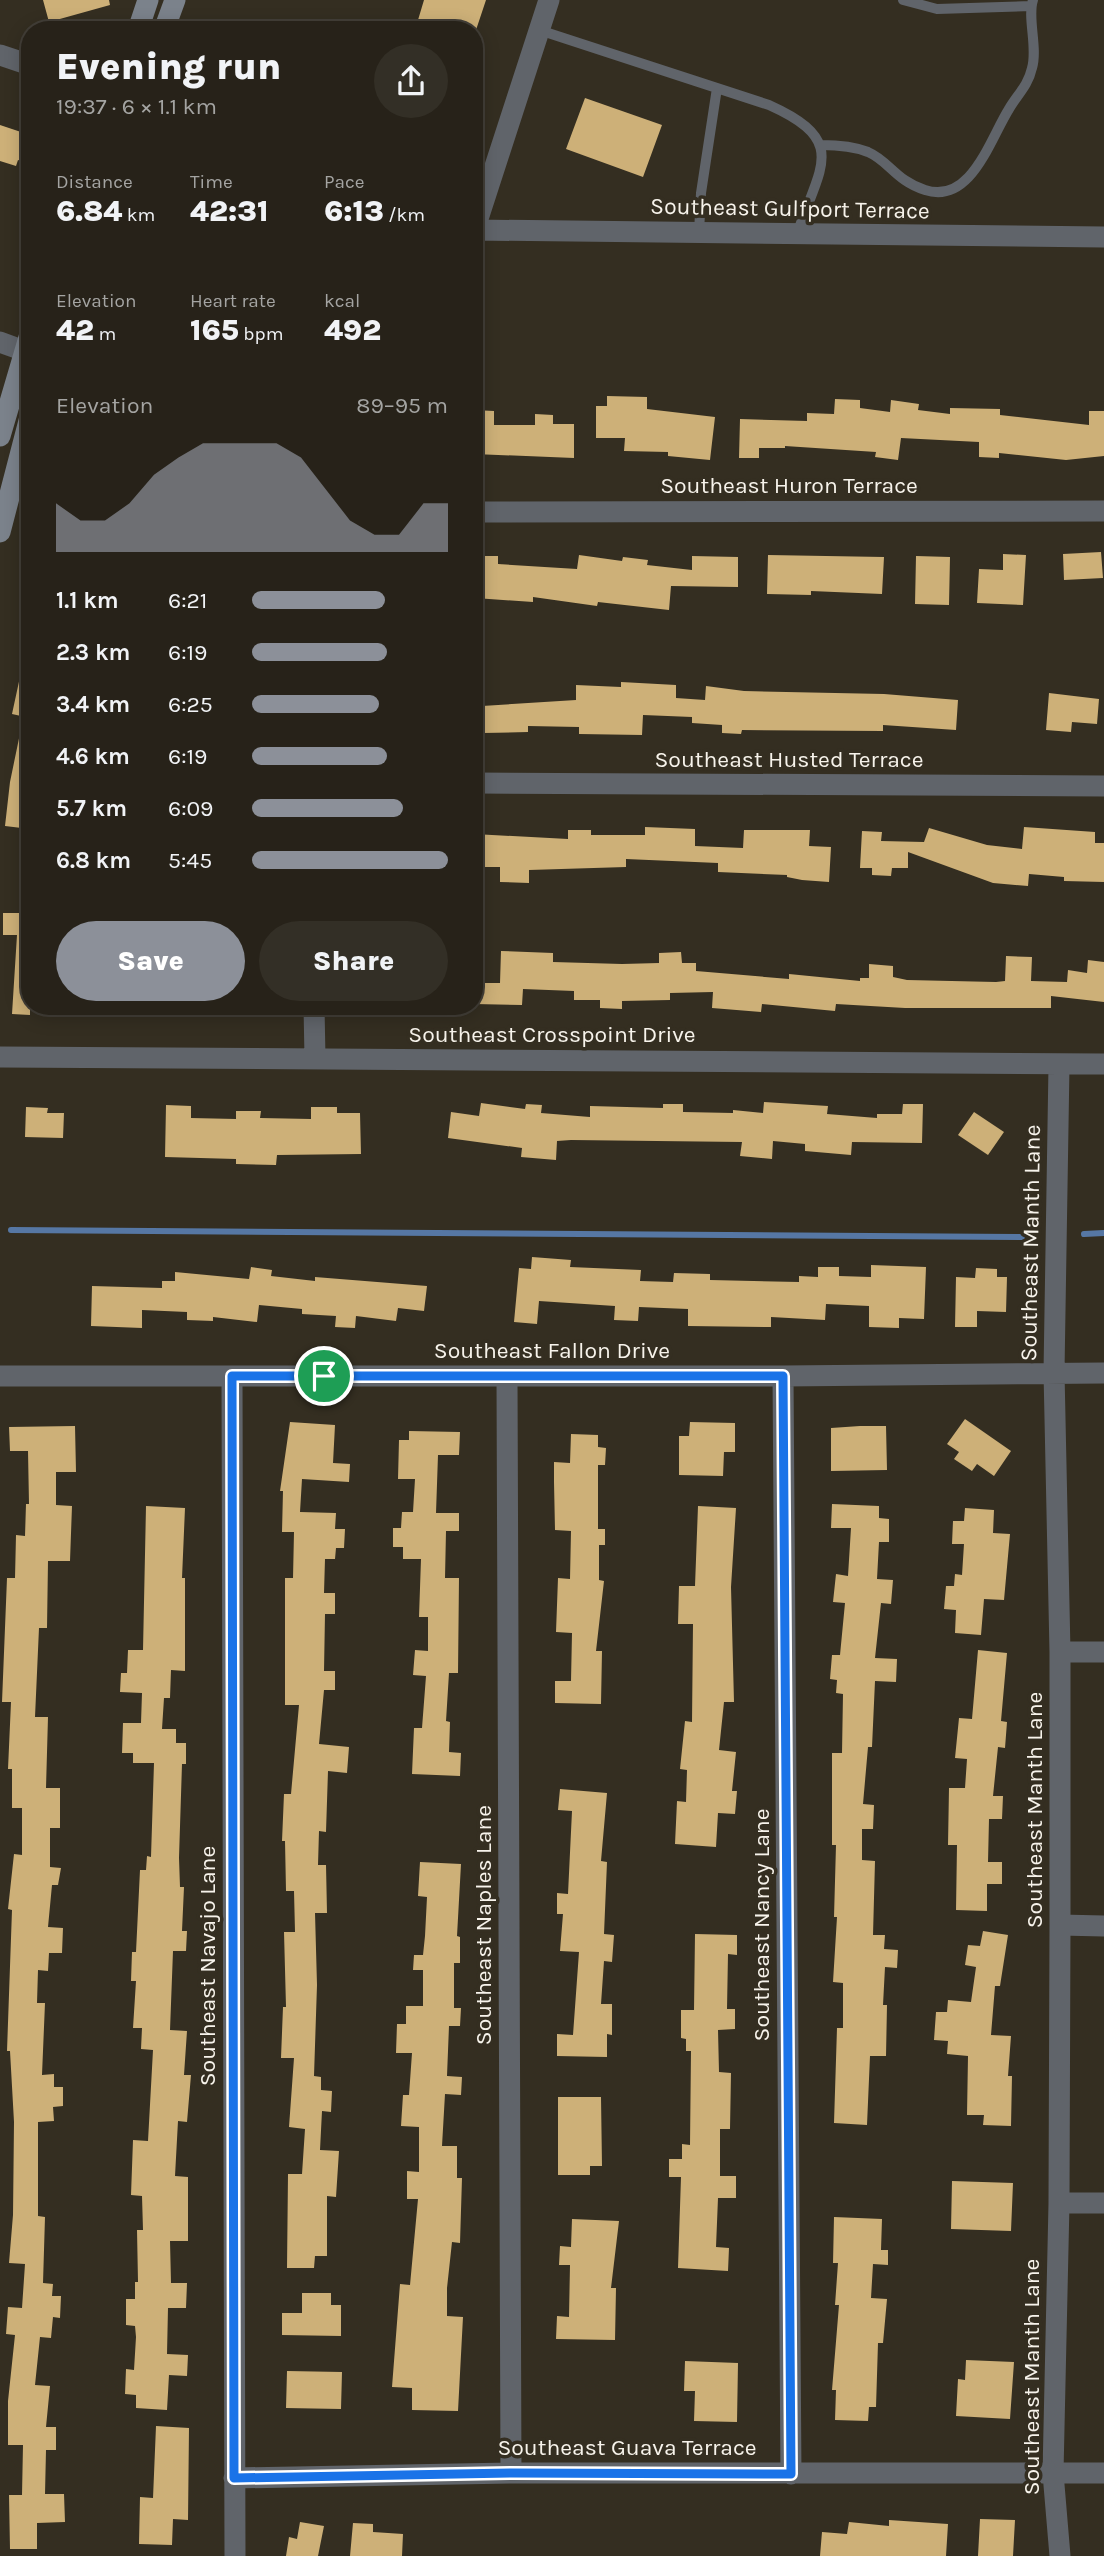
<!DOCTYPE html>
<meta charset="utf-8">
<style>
:root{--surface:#272219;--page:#332f26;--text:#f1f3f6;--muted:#a4a4a2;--line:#433f38;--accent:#8c9099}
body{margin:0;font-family:Karla,sans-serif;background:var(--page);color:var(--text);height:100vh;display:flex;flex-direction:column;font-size:26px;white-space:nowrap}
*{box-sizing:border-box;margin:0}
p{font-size:23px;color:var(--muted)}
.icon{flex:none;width:38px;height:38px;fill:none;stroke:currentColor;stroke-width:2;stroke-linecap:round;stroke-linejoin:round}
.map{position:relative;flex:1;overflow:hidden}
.drawer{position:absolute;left:21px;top:21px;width:462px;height:994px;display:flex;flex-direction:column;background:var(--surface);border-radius:28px;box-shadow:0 4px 18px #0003,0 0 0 2px var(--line)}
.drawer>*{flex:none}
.pin{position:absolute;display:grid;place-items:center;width:60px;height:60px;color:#fff;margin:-30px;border:4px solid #fff;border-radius:50%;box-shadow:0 2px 7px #0007}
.round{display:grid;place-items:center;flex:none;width:74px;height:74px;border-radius:37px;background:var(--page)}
.head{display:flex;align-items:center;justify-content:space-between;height:119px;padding:0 35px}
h1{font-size:38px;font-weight:800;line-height:52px}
.stats{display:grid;grid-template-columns:repeat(3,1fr);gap:10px;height:119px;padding:7px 35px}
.stats div{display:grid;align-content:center}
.stats b{font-size:30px;font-weight:800}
.stats small{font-size:19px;font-weight:400}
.stats p{font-size:19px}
.chart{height:196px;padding:14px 35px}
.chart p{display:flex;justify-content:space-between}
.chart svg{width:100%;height:126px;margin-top:7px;fill:var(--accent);opacity:.7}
.cta{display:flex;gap:14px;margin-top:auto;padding:14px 35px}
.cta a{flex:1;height:80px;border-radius:42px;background:var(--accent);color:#fff;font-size:28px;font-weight:800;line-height:80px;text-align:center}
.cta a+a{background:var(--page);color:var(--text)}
ul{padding:0 35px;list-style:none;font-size:23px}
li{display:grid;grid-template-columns:112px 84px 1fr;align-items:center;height:52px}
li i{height:18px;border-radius:9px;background:var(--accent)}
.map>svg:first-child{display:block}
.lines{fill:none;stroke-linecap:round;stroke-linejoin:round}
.stream{stroke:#5677a4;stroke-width:6}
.building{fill:#cdb078}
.lane{stroke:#60646a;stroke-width:10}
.street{stroke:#60646a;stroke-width:21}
.secondary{stroke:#7b828b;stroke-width:21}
.route-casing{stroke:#fff;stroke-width:14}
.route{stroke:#1a73e8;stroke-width:9}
.labels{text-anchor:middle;stroke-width:7;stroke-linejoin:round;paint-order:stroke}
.street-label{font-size:23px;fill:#f7f3eb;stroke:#342e21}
</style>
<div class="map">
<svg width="1104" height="2556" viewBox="0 0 1104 2556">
<rect width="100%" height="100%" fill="#342e21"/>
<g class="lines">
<!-- stream -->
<path class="stream" d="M11 1230 1022 1237
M1084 1234 1104 1233"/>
</g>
<!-- building -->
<path class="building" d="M43 0H109L110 5 49 22Z
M424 0H486L476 30H446L418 20Z
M585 98 662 125 643 177 566 149Z
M0 125 30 135V164L18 160 16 166 0 161Z
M607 396 647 397V409L715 417 710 460 668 456V452L624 451 625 438H596V406H607Z
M835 399 860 400V408L890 412 891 400 919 404 918 410 950 414V408L1000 409V415L1089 425V411H1104V456L1066 460 999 453V458L979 457V442L901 438 898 460 875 457 876 452 785 446V448H759V458H739L740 419 807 421V413L834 414Z
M474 410 494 411V425H535V414L553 415V424H574V458L474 454Z
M1101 552 1103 578 1064 580 1063 554Z
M1003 554 1026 555 1023 605 977 603 979 569 1003 570Z
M579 555 622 561 623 557 648 560 647 565 692 570V556L738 557V587L671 586 669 610 598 602 597 606 533 597V602L475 598 477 556H498V564L577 569Z
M768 555 884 557 882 594 811 591V595L767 594Z
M916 556 950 557 949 605 915 604Z
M23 663 30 664V718L12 714Z
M621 682 676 685V698L705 700 706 686 744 691 884 694 958 700 956 730 883 725V731L742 730 741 734 722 733V725L692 723V717L643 715 642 735 579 734V727L528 726V732L483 733 482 706 576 700V685L621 687Z
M1049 693 1099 699 1097 724 1072 722 1071 732 1046 730Z
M23 719 30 720V829L5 826 10 782Z
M645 827 695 829V846L743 848 744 830H810L809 846 831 847 829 882 802 880 787 877V875L718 872V863L626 859V867L529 870V883L500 882V867H474V834L568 839V830H591V835H645Z
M1024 827 1095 832V843H1104V882L1064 881V877L1029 874 1028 886 993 883 908 852V868H892L891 876 872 875V868H860L862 831 882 832 881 841 924 842 929 828 987 845 1022 849Z
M3 913H30V1015L12 1014 17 935H3Z
M501 951 553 953V962L622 964 659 963V953L681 952 682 963H696V971L789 979V974L860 981V978H869V964L893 966V977L907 980 996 982 1005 981 1006 956 1032 957 1031 981 1067 982 1068 970 1087 973 1088 960 1104 962V1002L1051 996V1008H905L836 1004 835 1011 762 1004 761 1012 712 1008 713 992 670 993V1000L622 1001V1009L600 1008V1000H574V991L523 989 522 1005 474 1004V983H500Z
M764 1102 828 1106 827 1114 877 1118V1114H902L903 1104H923L922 1143 852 1142 851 1155 805 1151V1144L773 1141 772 1159 740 1156 742 1142 571 1140 557 1141 556 1160 521 1157 522 1148 448 1138 451 1112 479 1116 481 1103 525 1109 526 1104 542 1105 541 1113 590 1117V1106L663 1108V1104H683V1112L733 1113V1110L763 1113Z
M166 1105 191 1106V1118L236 1119V1111H261L260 1118 311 1119V1107H337V1113H360L361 1154 277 1155 276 1165 236 1164V1159L165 1157Z
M26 1107 48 1108 47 1113H64L63 1138 25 1137Z
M974 1112 1004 1132 988 1155 958 1135Z
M532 1257 571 1260 570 1267 641 1270 640 1281 673 1282 674 1273 710 1274V1280L799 1282V1276L818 1277V1267H839V1276L871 1277V1265L926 1267 924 1319 899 1318V1328L869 1327V1306L826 1304 825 1320 771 1317V1327L688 1326V1309L639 1307 638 1321 614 1320 615 1306 539 1301 537 1324 514 1322 519 1268 531 1269Z
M251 1267 272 1270 271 1276 315 1281V1277L427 1286 424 1311 398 1308 396 1321 356 1316 355 1328 335 1327 336 1316 302 1314V1309L259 1305 257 1322 213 1317V1321L187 1320V1312L142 1310V1328L91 1326 92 1286 162 1288V1281H175V1272L249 1279Z
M976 1268 997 1269V1277H1007L1006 1312 977 1311V1327H955L956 1277 975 1278Z
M965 1419 1011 1451 994 1476 977 1464 972 1471 954 1459 959 1452 947 1444Z
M290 1422 335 1425 333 1463 350 1464 349 1482 302 1479 300 1512 336 1513 335 1529H345L344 1548H336L335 1559H325L324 1593H335V1614H325L324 1671H335V1690H324L319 1744 349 1747 347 1773 328 1771 326 1832 319 1831 318 1865H326L327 1913H315L317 1985 314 2076 321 2077V2090L332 2091 331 2112 322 2111 320 2150 339 2151 336 2197 327 2196V2256H315L314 2268H287L288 2174H302L305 2129 289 2127 294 2058H281L283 2007H286L284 1932H295L294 1891H286L285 1841H282L284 1794H291L299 1705H285V1578H293L294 1532H282L283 1491H280Z
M690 1422 735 1423V1452H724L723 1476 679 1475V1436H689Z
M75 1426 76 1472H56V1505L72 1506 70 1561H48L47 1628H39L35 1717H48L46 1788H60V1828H50V1867L61 1868 58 1885H52L48 1927 63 1928 62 1953H49L48 1971 38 1970 37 2003H45L42 2075 54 2074V2087H63V2106L53 2107 54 2121 38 2122V2216L45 2217 43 2283 53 2284 52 2296H61L60 2318 53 2317 51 2338 40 2337 35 2385 50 2386 46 2427H56V2450H46L45 2494H64L65 2522 37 2523V2549H10L9 2495H22L23 2445H8V2401L15 2335 6 2334 8 2307 22 2308 25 2264 9 2263 13 2215 14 2122 10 2051H7L12 1910 8 1909 14 1854 22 1855V1808H12V1769H8L11 1702H2L7 1578H15L16 1535 25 1536 26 1504H29L28 1451H10L9 1427Z
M860 1426H886L887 1470 831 1471V1428Z
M409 1431 460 1432 459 1455H438L436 1513H459V1531H446L445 1578H459L458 1673H449L446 1721 450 1722 449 1752 461 1753 460 1776 412 1774 414 1728H422L426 1676 413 1675 415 1650 428 1651V1617H419L421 1559H403V1547H393V1528H401L402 1512H413L415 1479H398L399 1440H409Z
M571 1434 598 1435V1447L606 1448 605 1465H598V1529H605V1545H599V1580L604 1581 596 1651H602L601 1704 555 1703V1681H571L572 1633 556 1632 558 1578 570 1579 571 1531 555 1530 554 1482V1462L570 1463Z
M832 1504 879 1506V1518L889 1519V1542H879L877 1579 893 1580 891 1604 881 1603 875 1658 897 1659 896 1682 875 1681 872 1747H868L863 1804 874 1805 873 1829H862V1860L875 1861 873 1935H885L884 1949 898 1950 897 1968 885 1967 883 2005H887L886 2056H870L867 2125 834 2123 837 2028H843V1983L833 1982 837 1917H834L836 1845H832V1753H842L843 1694 836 1693 837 1680 830 1679 832 1655H840L845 1603 833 1602 836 1574 848 1576 851 1528H831Z
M146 1506 185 1508 182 1578H185V1671L171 1670 170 1698H164L162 1729H176V1743H186V1764H182L179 1858 180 1887H184L182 1931H187L186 1951H173L170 2030 187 2031 184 2075H191L187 2122 178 2121 175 2176 188 2177V2241H170L171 2283H187L186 2308H168L167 2354 188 2355 187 2376 169 2375 167 2410 136 2408V2395L125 2394 126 2369 134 2370 136 2337 135 2326 126 2325V2299H135V2282H138L137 2230H143L142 2196 131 2195 133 2140 148 2141 153 2050 141 2049 142 2028H133L136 1981H131L132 1952H136L140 1870H146L147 1856 151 1857 154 1763H133V1753H122L123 1723H141L142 1693 120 1692 121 1673H127L128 1650H143Z
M698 1506 736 1508 731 1587 734 1702H724L719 1750 736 1752 732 1791H737L735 1814 718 1813 716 1847 675 1844 677 1801 686 1802 687 1770 680 1769 685 1721 692 1722 693 1624H678L679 1586H695Z
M965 1508 994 1510 993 1533 1010 1534 1004 1600 984 1599 981 1635 955 1633 956 1610 944 1609 946 1586H954L955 1574 962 1575 964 1544H952L953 1521H964Z
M978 1650 1007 1653 1001 1721 1007 1722 1005 1748 998 1747 993 1796H1003L1002 1819H989L988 1862H1002V1884H987V1911L956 1910 957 1845H948L949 1788H965L967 1759 955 1758 959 1718 972 1719Z
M560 1789 607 1793 601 1861 607 1862 604 1934 614 1935 612 1962 604 1961 601 2004H612V2035L607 2034V2057L557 2056V2034L573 2035 579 1952 560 1951 563 1914H557V1893L568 1894 572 1811 558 1810Z
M420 1862 461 1864 457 1936 460 1937V1963H454V2008H461L460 2026H449L447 2076 462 2077 461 2095 445 2094 442 2146H457V2178H462L460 2243 452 2242 447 2288V2316L463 2317 458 2411 412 2410V2388L392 2387 400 2284 410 2285 418 2199H407V2171L419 2172V2127L401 2126 403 2095H409L412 2053H396L397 2024H406V2006H423V1970H413L414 1955H423L425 1936 427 1897 418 1896Z
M983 1931 1008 1935 1000 1986H995L991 2035 1011 2036 1008 2076H1012L1011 2126 983 2125 984 2115H967L968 2056 947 2054 948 2041 934 2040 936 2012H947L948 2000 971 2002 976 1967 965 1965 968 1945 980 1946Z
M695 1934 737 1935V1955L728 1954 727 2009H735V2029L718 2030 719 2072 731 2073 730 2129H720V2176H736V2198H718L716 2247 729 2248 728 2271 678 2268 681 2177H669V2159H682V2144L690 2145 691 2051H686V2039L681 2038V2010H694Z
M558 2097H601L602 2166H590V2175H558Z
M952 2181 1013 2183 1011 2231 951 2229Z
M834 2217 882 2219 881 2250H888V2265L873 2264 871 2298 887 2299 883 2343H878L876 2407H869L868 2421 835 2420 836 2390H832L839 2305H835L838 2263H833Z
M572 2219 619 2221 611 2288H616L615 2340 556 2339 557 2316 569 2317 570 2265H559L560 2246 571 2247Z
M302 2293H331V2305H341V2336L282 2335V2313H302Z
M966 2360 1014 2362 1010 2419 956 2416 958 2379 965 2380Z
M685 2361 738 2363 737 2422 694 2421 695 2391H684Z
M287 2371 342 2372 341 2409 286 2408Z
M156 2426 189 2428 188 2520 173 2519 172 2545 139 2544 140 2497 153 2498Z
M980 2519 1015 2520 1013 2556H978Z
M889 2520 948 2524 946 2556H820L822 2532 847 2534 849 2522 889 2526Z
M300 2522 324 2526 318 2556H286L289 2537 297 2539Z
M353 2523 373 2524V2532L403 2534 402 2556H350Z"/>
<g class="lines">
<!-- lane -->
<path class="lane" d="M903 0 937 9 1031 6
M539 30 769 105C849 141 820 166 797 234
M821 145C836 145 853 146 868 152 889 161 896 181 925 190 971 205 990 139 1009 109 1017 95 1028 86 1032 68 1038 48 1027 17 1033 0
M699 233 701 193 717 88"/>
<!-- street -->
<path class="street" d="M0 55 30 65
M475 230 1104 237
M474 231 549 0
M0 342 30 353
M474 512 1104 511
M474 783 1104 786
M314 1006 315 1058
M0 1057 1104 1064
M1059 1065 1054 1372 1060 1652V1925L1059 2203 1053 2473 1060 2556
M0 1376H783L1104 1373
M232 1376 235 2556
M783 1376 791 2474
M507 1377 511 2473
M1060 1652H1104
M1060 1925 1104 1926
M1059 2203H1104
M234 2478 511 2473H1104"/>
<!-- secondary -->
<path class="secondary" d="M138 30 148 0
M164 30 175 0
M0 436 30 334
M0 532 30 417"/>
</g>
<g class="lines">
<defs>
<path id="route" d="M232 1376H783L791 2474 511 2473 234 2478Z"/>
</defs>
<!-- route casing -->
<use href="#route" class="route-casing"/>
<!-- route -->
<use href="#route" class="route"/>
</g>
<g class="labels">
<!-- street labels -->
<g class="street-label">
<text transform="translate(790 208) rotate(1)" y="8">Southeast Gulfport Terrace</text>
<text x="789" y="493">Southeast Huron Terrace</text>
<text x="789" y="767">Southeast Husted Terrace</text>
<text x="552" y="1042">Southeast Crosspoint Drive</text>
<text transform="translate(1030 1243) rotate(-89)" y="8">Southeast Manth Lane</text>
<text x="552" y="1358">Southeast Fallon Drive</text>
<text transform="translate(1034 1810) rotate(-90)" y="8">Southeast Manth Lane</text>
<text transform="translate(483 1925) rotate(-90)" y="8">Southeast Naples Lane</text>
<text transform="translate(761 1925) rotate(-90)" y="8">Southeast Nancy Lane</text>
<text transform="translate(207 1966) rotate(-90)" y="8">Southeast Navajo Lane</text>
<text transform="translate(1031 2377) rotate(-90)" y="8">Southeast Manth Lane</text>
<text x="627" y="2455">Southeast Guava Terrace</text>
</g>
</g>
</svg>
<div class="pin" style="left:324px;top:1376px;background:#1e9e55"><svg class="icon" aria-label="arrive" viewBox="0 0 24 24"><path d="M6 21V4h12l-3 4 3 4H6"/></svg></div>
<section class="drawer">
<div class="head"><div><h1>Evening run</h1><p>19:37 · 6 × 1.1 km</p></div><a class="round"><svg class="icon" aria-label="share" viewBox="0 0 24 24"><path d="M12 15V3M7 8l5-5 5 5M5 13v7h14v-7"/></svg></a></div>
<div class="stats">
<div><p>Distance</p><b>6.84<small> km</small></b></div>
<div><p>Time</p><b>42:31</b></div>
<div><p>Pace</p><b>6:13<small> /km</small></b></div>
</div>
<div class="stats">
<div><p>Elevation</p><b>42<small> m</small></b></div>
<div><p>Heart rate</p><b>165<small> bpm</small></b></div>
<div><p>kcal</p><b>492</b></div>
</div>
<div class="chart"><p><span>Elevation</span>89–95 m</p>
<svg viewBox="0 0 160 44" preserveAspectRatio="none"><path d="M0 44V27L10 33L20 33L30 27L40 17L50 11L60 6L70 6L80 6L90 6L100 11L110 22L120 33L130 38L140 38L150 27L160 27V44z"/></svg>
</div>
<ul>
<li><b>1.1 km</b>6:21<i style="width:68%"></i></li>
<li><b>2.3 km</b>6:19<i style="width:69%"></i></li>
<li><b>3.4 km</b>6:25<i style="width:65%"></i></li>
<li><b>4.6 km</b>6:19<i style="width:69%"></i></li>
<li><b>5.7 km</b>6:09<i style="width:77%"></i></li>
<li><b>6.8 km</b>5:45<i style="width:100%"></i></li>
</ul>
<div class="cta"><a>Save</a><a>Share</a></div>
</section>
</div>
